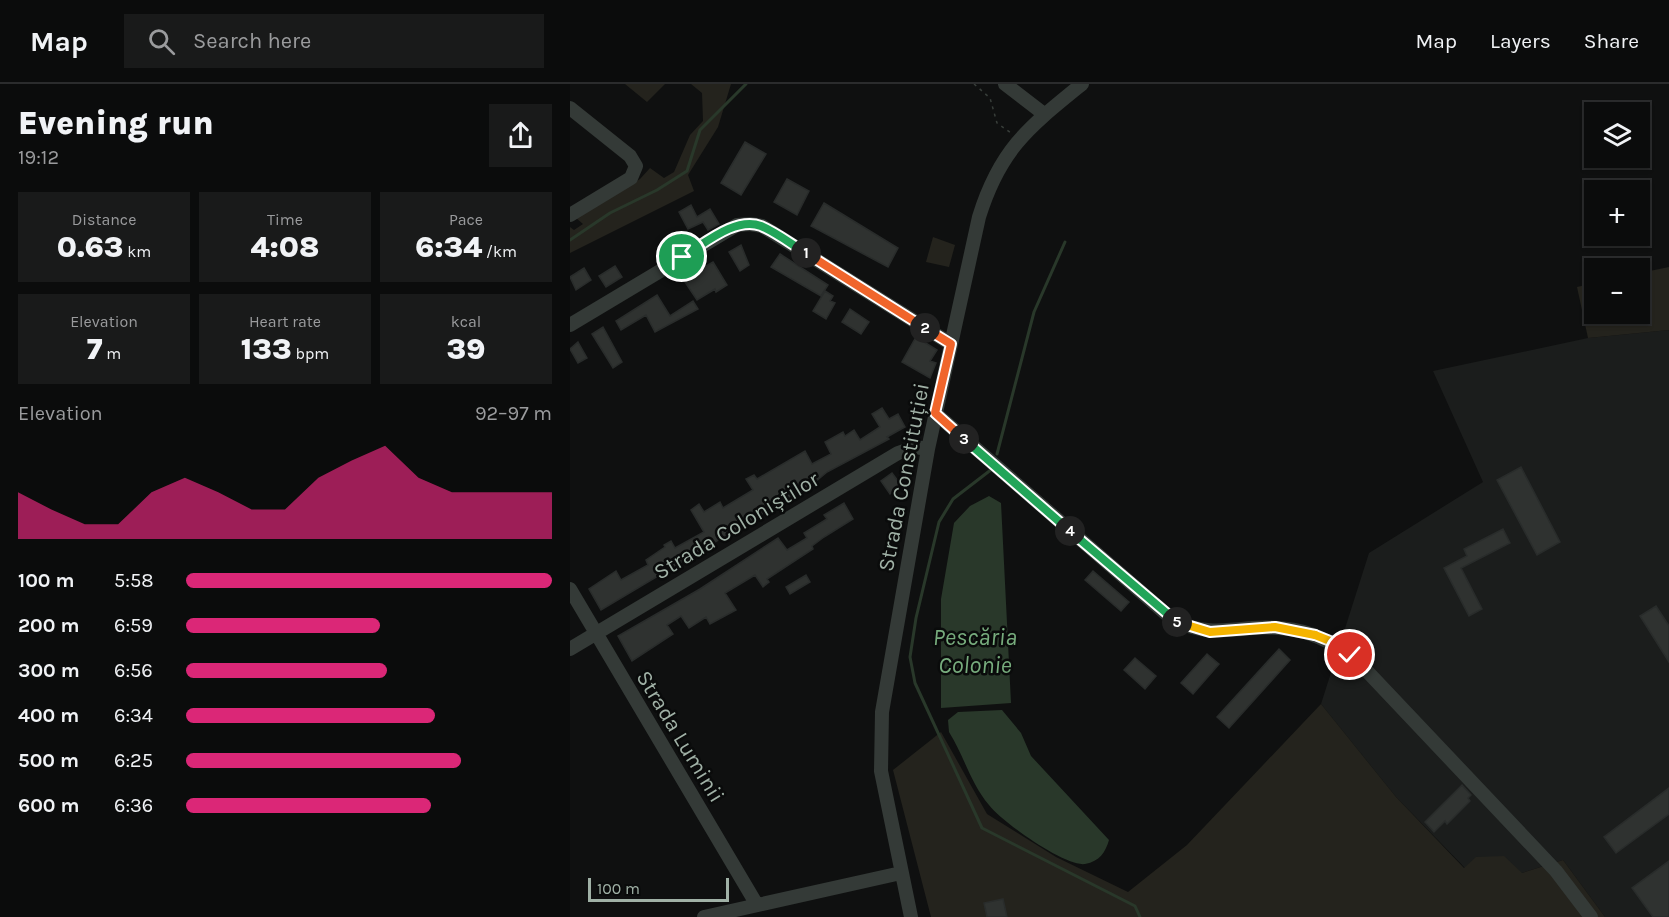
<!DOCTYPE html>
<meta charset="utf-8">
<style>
:root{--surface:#0b0c0c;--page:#191a1a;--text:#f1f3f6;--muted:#9a9b9d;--line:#2b2c2d;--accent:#db2777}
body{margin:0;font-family:Karla,sans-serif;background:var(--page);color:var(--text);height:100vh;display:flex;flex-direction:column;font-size:22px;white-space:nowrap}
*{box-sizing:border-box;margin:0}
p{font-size:20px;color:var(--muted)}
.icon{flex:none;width:33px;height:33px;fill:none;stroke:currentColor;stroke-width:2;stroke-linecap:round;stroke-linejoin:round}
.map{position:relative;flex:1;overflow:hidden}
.details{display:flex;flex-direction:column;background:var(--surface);width:570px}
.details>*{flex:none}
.tools{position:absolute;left:1014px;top:18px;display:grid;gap:12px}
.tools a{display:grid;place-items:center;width:66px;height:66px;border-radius:0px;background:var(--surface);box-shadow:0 2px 4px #0004,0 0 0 2px var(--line);font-size:30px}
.scale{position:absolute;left:18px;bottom:15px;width:141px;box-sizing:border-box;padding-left:6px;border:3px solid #a0b1a6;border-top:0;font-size:16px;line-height:21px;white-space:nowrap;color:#a0b1a6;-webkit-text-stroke:4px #0a0b0b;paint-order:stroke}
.pin{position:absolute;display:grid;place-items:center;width:51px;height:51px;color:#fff;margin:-26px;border:3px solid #fff;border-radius:50%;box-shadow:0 2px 6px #0007}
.km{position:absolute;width:30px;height:30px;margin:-15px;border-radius:50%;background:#222;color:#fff;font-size:16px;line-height:30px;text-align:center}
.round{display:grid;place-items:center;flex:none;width:63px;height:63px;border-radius:0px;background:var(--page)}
.headline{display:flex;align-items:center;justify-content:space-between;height:102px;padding:0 18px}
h1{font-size:33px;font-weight:800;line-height:45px}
.stats{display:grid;grid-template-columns:repeat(3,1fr);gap:9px;height:102px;padding:6px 18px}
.stats div{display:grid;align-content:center;border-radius:0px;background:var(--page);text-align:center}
.stats b{font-size:30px;font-weight:800}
.stats small{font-size:16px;font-weight:400}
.stats p{font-size:16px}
.chart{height:168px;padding:12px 18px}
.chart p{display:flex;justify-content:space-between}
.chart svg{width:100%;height:108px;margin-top:6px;fill:var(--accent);opacity:.7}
ul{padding:0 18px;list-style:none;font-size:20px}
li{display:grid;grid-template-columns:96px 72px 1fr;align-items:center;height:45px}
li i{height:15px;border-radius:8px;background:var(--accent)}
header{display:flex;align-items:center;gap:36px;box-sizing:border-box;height:84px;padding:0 30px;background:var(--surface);border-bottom:2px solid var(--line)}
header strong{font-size:28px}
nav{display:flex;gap:33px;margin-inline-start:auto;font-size:21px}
.search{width:420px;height:54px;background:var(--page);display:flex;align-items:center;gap:15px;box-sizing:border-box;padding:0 21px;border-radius:0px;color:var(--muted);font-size:22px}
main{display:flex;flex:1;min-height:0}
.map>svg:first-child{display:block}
.built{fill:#1b1d1c}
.green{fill:#24231d}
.water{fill:#29382a}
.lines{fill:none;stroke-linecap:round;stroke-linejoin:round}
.stream{stroke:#29382a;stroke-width:3}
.building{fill:#2f3230;stroke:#292c2b;stroke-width:1.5}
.path{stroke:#383e3a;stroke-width:1.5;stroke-dasharray:3 4.5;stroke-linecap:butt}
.minor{stroke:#343a37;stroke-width:14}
.split-1-casing{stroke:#fff;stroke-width:12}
.split-2-casing{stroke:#fff;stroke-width:12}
.split-3-casing{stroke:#fff;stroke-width:12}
.split-4-casing{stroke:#fff;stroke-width:12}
.split-5-casing{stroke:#fff;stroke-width:12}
.split-6-casing{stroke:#fff;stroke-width:12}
.split-7-casing{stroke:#fff;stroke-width:12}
.split-1{stroke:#22a559;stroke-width:8}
.split-2{stroke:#f0652b;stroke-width:8}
.split-3{stroke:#f0652b;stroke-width:8}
.split-4{stroke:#22a559;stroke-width:8}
.split-5{stroke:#22a559;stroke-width:8}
.split-6{stroke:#f5b400;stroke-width:8}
.split-7{stroke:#f5b400;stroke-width:8}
.labels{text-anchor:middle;stroke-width:5;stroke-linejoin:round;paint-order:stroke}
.street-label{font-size:22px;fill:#a0b1a6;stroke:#0a0b0b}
.water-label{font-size:24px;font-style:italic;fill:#77ac7d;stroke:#0a0b0b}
</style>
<header>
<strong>Map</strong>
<div class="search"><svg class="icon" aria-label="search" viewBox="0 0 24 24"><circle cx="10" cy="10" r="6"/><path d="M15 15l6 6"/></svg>Search here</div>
<nav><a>Map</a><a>Layers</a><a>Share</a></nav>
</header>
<main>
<section class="details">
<div class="headline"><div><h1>Evening run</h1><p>19:12</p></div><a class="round"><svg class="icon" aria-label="share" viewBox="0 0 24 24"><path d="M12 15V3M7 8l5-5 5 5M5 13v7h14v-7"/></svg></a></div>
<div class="stats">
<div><p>Distance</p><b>0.63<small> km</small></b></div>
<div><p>Time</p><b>4:08</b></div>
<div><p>Pace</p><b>6:34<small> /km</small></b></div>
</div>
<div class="stats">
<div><p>Elevation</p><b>7<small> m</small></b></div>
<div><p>Heart rate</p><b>133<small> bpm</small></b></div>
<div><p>kcal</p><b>39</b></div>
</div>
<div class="chart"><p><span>Elevation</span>92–97 m</p>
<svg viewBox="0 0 160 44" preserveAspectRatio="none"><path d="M0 44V25L10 32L20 38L30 38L40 25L50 19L60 25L70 32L80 32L90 19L100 12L110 6L120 19L130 25L140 25L150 25L160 25V44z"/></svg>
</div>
<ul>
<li><b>100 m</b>5:58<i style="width:100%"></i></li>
<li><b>200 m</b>6:59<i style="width:53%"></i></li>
<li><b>300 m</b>6:56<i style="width:55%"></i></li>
<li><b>400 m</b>6:34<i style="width:68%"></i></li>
<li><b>500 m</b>6:25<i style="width:75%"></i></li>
<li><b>600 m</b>6:36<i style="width:67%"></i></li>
</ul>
</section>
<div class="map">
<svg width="1099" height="833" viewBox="0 0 1099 833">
<rect width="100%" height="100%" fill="#0f1010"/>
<!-- built -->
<path class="built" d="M1099 246V833H1035L993 776 952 789 895 784 826 713 751 620 799 469 913 398 863 287 1018 254Z"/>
<!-- green -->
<path class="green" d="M55 0H95L77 18Z
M121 0H161L148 43 118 91 124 107 0 169V143L4 146 13 140 6 134 70 95 80 84 94 94 104 88 120 51 133 37 132 9Z
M363 153 385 161 379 183 356 178Z
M1099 183V246L1018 254 1007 203 1024 199V230H1070V189Z
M751 620 826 713 894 784 906 773 934 772 952 789 993 776 1035 833H361L323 686 371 648 417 730 486 773 558 808 617 761Z"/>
<!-- water -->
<path class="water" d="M419 412 431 419 441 619 371 624V515L384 439 400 422Z
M432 626 451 649 461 672 539 756C535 769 530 777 515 780 495 783 432 738 419 721 401 700 394 672 379 648L378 636 388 628Z"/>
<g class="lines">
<!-- stream -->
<path class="stream" d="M0 156 40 129 87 106 117 87 130 46 176 0
M427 370 464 228 495 158
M422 385 383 415 369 438 346 534 340 573 345 599 412 744 565 822 570 833"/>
</g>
<!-- building -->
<path class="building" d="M175 58 196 70 171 111 151 99Z
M217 95 239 107 227 131 204 118Z
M254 119 328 164 318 183 241 142Z
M121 121 127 133 140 125 149 140 138 146 133 138 118 145 109 128Z
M171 161 179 181 170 187 159 168Z
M210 170 258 201 251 212 201 183Z
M143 178 157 201 146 208 145 205 127 216 113 195Z
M45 182 52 193 36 203 29 192Z
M14 184 21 196 6 206 0 193Z
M255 207 263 212 260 217 265 219 256 235 243 227Z
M87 211 100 232 123 217 128 225 85 248 76 231 51 246 46 237Z
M280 225 299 238 291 250 272 238Z
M33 243 52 278 43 284 22 250Z
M346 253 367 266 360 277 366 279 360 294 332 278Z
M8 258 17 274 8 279 0 265Z
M312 324 319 335 328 330 335 343 317 353 319 355 257 388 244 399 31 526 19 505 46 487 51 496 78 481 76 476 95 463 94 461 101 457 105 464 134 448 121 426 129 420 134 428 150 418 153 424 183 406 176 395 184 391 187 395 235 367 242 380 261 370 255 358 273 348 275 352 284 346 290 356 310 343 302 330Z
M951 383 990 458 967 471 927 396Z
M322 389 331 401 320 410 311 397Z
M274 419 283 435 254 453 242 462 243 465 197 495 199 498 193 503 185 491 155 509 166 526 140 540 136 533 119 544 111 532 97 541 103 550 62 577 48 552 130 505 208 454 217 466 237 454 234 449 257 435 254 431Z
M933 445 940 459 891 484 912 525 899 532 874 484 897 472 894 465Z
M523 487 559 518 551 527 515 496Z
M236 491 240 498 220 510 216 503Z
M1086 522 1099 542V578L1070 532Z
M709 565 720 576 659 644 647 633Z
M637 570 649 580 623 610 611 599Z
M565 574 586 592 575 605 554 586Z
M892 701 901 711 898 714 900 717 877 740 875 737 864 748 855 738Z
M1099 704V730L1046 769 1034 753Z
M1099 777V833H1083L1062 804Z
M433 815 437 833H417L414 819Z"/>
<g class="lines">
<!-- path -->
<path class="path" d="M404 0 420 14 427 39 441 49"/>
<!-- minor -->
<path class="minor" d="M435 0 474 30
M0 24 60 72 66 82 61 94 0 131
M0 241 167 141 180 140 192 142 381 260
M365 329 602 535C629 550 652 547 682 544 730 541 759 552 794 584L986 787 1021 833
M0 505 187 821
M0 565 328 369 345 363 358 365
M134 833 331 789
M341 833 311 687 312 628 358 365 409 133C430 65 459 43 512 0"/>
</g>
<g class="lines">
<defs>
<path id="split-1" d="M112 173C133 161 165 132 191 142 207 149 221 160 236 169"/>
<path id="split-2" d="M236 169 355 244"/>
<path id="split-3" d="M355 244 381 260 365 329 394 355"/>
<path id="split-4" d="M394 355 500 447"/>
<path id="split-5" d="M500 447 607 538"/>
<path id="split-6" d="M607 538 640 548 705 543 745 551"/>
<path id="split-7" d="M745 551 765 559 780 571"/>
</defs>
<!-- split-1 casing -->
<use href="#split-1" class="split-1-casing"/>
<!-- split-2 casing -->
<use href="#split-2" class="split-2-casing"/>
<!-- split-3 casing -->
<use href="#split-3" class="split-3-casing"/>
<!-- split-4 casing -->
<use href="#split-4" class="split-4-casing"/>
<!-- split-5 casing -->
<use href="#split-5" class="split-5-casing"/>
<!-- split-6 casing -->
<use href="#split-6" class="split-6-casing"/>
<!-- split-7 casing -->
<use href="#split-7" class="split-7-casing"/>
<!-- split-1 -->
<use href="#split-1" class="split-1"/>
<!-- split-2 -->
<use href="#split-2" class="split-2"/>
<!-- split-3 -->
<use href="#split-3" class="split-3"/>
<!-- split-4 -->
<use href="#split-4" class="split-4"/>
<!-- split-5 -->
<use href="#split-5" class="split-5"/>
<!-- split-6 -->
<use href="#split-6" class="split-6"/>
<!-- split-7 -->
<use href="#split-7" class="split-7"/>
</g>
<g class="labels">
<!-- street labels -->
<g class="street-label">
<text transform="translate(333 393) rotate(-79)" y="8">Strada Constituției</text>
<text transform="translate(166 441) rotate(-31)" y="8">Strada Coloniștilor</text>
<text transform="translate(111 652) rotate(59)" y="8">Strada Luminii</text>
</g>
<!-- water labels -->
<g class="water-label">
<text x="405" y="561">Pescăria<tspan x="405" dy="28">Colonie</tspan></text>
</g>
</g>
</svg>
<div class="tools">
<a><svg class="icon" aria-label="layers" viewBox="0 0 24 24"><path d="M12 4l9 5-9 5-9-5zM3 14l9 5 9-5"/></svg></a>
<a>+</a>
<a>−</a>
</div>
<div class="scale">100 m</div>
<div class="pin" style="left:112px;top:173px;background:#1e9e55"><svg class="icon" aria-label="arrive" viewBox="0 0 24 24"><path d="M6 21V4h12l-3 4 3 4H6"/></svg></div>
<div class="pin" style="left:780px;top:571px;background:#d93025"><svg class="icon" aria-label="check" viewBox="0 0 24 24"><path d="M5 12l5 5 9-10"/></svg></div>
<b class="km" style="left:236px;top:169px">1</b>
<b class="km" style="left:355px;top:244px">2</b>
<b class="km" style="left:394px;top:355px">3</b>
<b class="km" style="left:500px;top:447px">4</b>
<b class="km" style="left:607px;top:538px">5</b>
</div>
</main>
